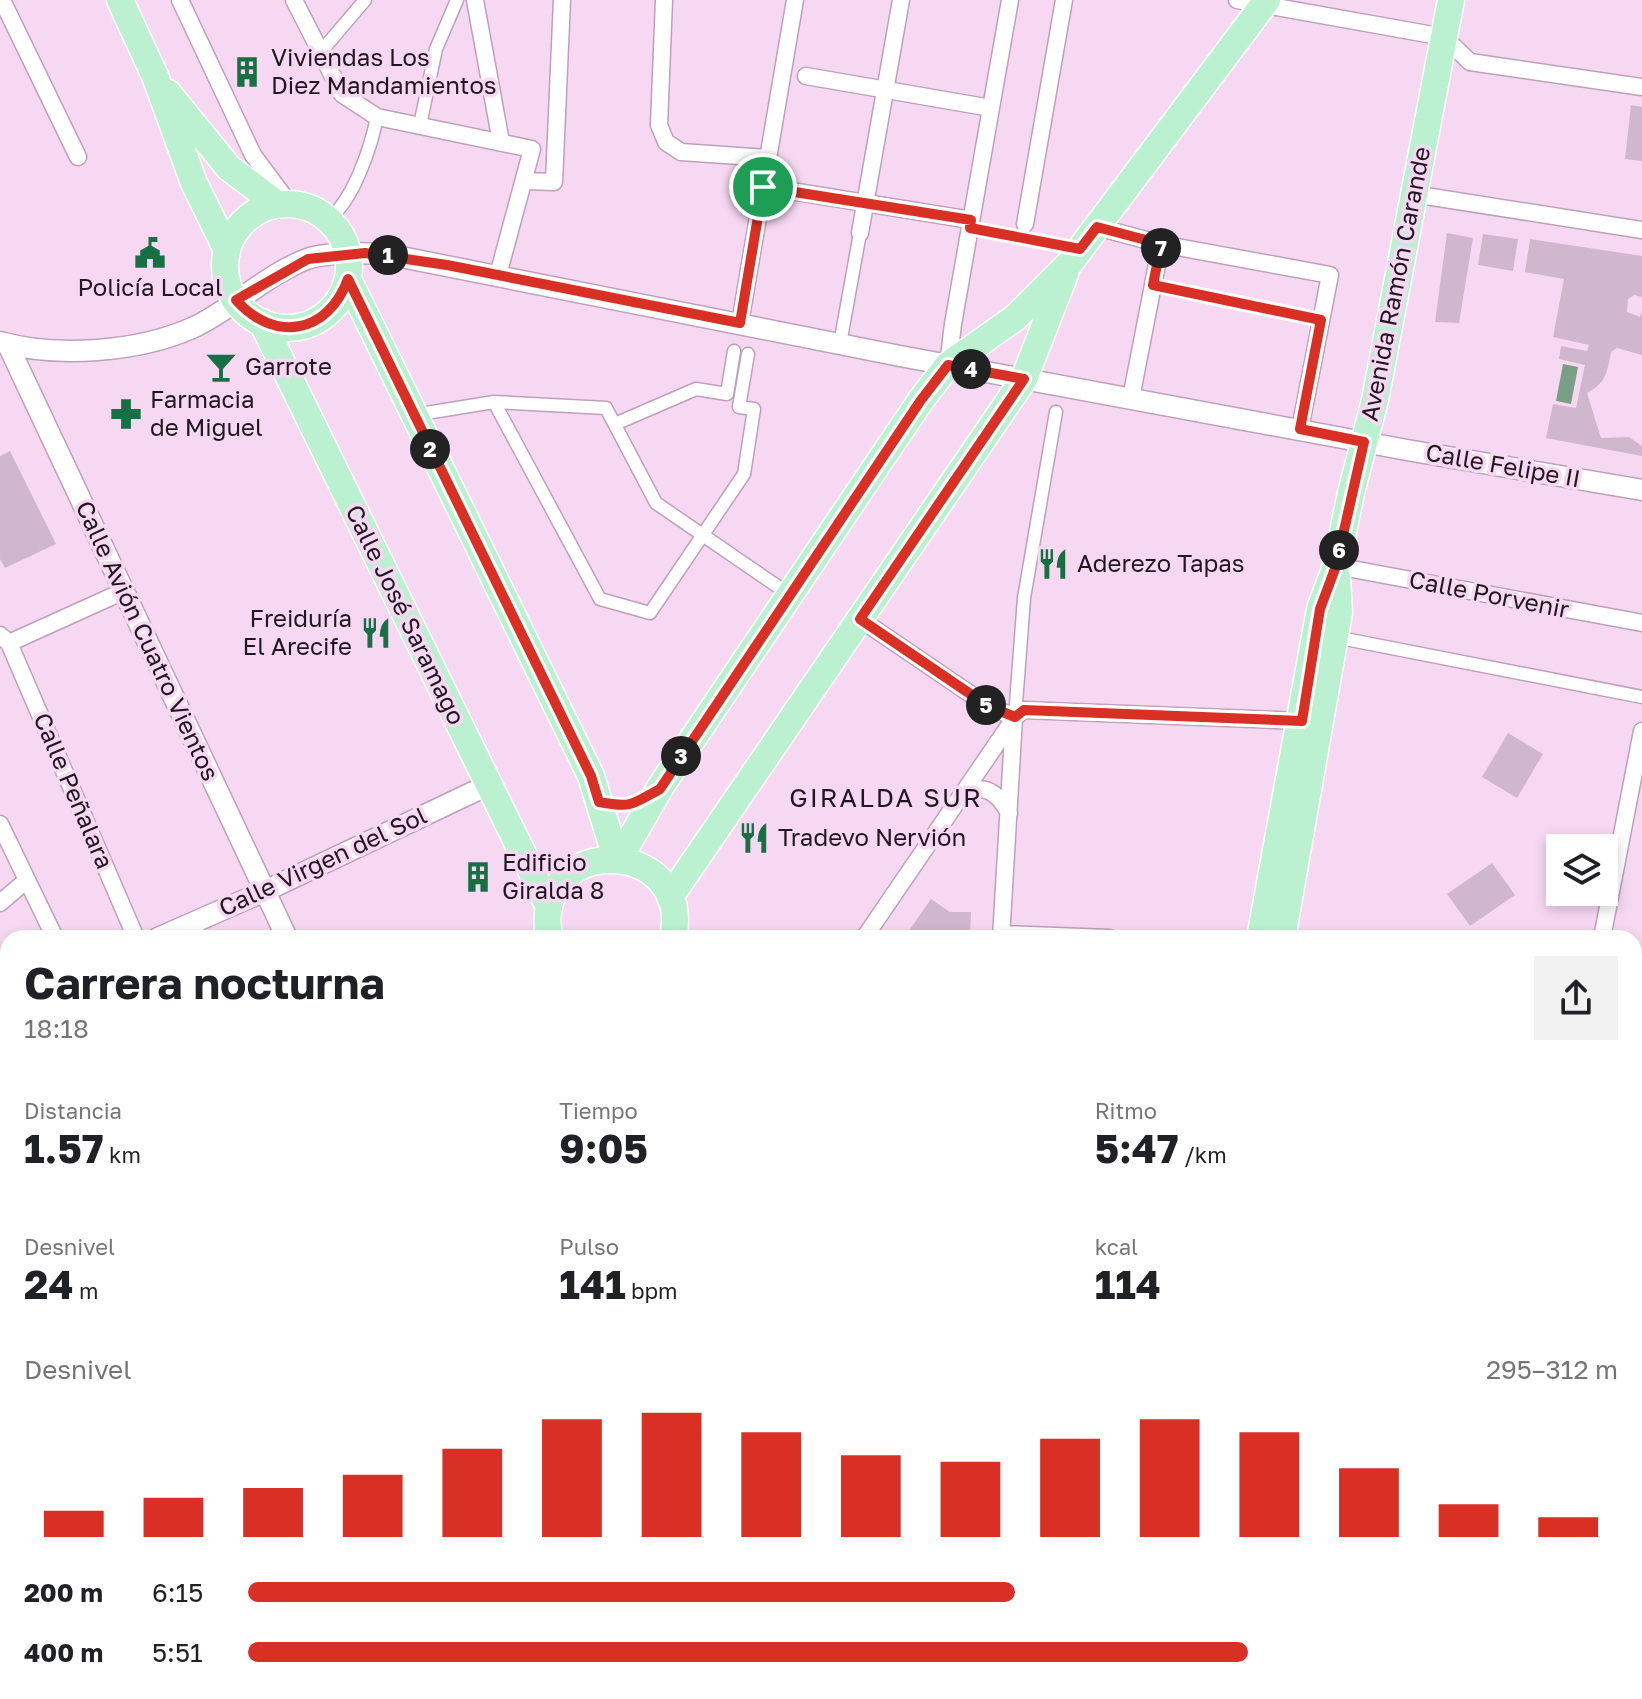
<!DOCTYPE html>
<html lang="es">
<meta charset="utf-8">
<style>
:root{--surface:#fff;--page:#f2f2f2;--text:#202124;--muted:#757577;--accent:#d93025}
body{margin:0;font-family:"Golos Text",sans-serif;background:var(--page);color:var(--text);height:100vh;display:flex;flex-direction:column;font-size:30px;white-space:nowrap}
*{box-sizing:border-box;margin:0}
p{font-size:26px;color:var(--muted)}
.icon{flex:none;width:44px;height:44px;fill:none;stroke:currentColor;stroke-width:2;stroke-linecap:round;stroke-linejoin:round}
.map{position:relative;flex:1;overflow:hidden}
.details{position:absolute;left:0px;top:930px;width:1642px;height:770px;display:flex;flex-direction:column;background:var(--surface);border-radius:24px 24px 0 0;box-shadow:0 4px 12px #0003}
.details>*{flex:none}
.controls{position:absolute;left:1546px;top:834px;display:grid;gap:16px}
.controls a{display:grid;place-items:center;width:72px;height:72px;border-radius:0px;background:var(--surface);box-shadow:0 4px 12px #0003;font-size:40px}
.pin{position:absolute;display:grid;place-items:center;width:68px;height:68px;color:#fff;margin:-34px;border:4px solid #fff;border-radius:50%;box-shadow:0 2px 8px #0007}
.km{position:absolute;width:40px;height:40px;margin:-20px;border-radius:50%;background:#222;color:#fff;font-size:22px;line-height:40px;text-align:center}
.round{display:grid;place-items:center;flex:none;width:84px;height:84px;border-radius:0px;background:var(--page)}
.headline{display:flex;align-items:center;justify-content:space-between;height:136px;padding:0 24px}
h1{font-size:44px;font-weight:700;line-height:60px}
.stats{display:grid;grid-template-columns:repeat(3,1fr);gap:12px;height:136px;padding:8px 24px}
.stats div{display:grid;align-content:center}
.stats b{font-size:40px;font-weight:700}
.stats small{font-size:22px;font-weight:400}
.stats p{font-size:22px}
.chart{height:224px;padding:16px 24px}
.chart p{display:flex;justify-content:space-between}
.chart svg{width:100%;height:144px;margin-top:8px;stroke:var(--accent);stroke-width:6}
ul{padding:0 24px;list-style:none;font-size:26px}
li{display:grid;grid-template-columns:128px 96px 1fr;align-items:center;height:60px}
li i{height:20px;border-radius:10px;background:var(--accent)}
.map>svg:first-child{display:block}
.green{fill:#d1b7cd}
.water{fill:#79a087}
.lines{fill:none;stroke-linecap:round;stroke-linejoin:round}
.pedestrian-casing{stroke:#bea1b9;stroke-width:15}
.minor-casing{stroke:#bea1b9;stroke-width:19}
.tertiary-casing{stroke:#bea1b9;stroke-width:23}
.primary-casing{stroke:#fff;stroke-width:29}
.pedestrian{stroke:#fff;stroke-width:12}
.minor{stroke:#fff;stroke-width:16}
.tertiary{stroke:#fff;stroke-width:20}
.primary{stroke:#bbf1d0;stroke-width:26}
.tram{stroke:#796676;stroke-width:2}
.route-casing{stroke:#fff;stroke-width:16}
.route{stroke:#d93025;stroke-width:10}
.labels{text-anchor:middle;stroke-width:7;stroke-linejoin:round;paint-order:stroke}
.poi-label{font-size:24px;fill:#20161f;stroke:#f7d8f2;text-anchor:start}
.street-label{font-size:24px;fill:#20161f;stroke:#f7d8f2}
.neighbourhood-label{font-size:26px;letter-spacing:2px;fill:#20161f;stroke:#f7d8f2}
</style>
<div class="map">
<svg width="1642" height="1699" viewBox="0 0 1642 1699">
<rect width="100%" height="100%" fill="#f7d8f2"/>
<!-- green -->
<path class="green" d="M1631 105 1642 107V161L1625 159Z
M1447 233 1473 238 1459 323 1435 322Z
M1483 234 1518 239 1513 271 1478 265Z
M1530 239 1642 256V297L1634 295 1628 299 1627 312 1640 317 1642 311V355L1617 348 1611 352C1607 373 1606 383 1587 393L1601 438 1629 437 1642 446V456L1546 438 1553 404 1576 408 1585 365 1559 359 1561 346 1587 351 1589 345 1553 337 1564 279 1525 272Z
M10 451 56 544 5 568 0 559V456Z
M1508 733 1543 754 1517 798 1482 777Z
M1492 863 1515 895 1470 926 1447 894Z
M931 899 950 912H971L970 938H904Z
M1642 998V1094L1634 1088V1009Z
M1634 1667 1642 1674V1699H1589L1581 1692H1634Z
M1535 1692H1576L1585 1699H1529Z"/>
<!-- water -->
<path class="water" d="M1563 364 1578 367 1571 404 1556 401Z"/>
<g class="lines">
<defs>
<path id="pedestrian" d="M319 54 365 0
M420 125 436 49 457 0
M328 219C353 202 371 147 377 117
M970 228 1080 249
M1153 285 1321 320
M840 344 860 233
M494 402 600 599 650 613 744 474 754 409 739 407 748 354
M414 415 494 402 606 408 656 503 790 595
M615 424 696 389 727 394 734 351
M1335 637 1642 697
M1015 717 1024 598 1056 412
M665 1699 666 1692"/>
<path id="minor" d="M2 0 78 157
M180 0 253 155 288 202
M294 0 342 94 377 117 532 149 498 275
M475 0 501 142
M664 0 659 125 666 142 681 152 768 158
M1237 0 1444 37 1470 62 1642 87
M806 76 991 108
M524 181 554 182 562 0
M785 190 971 220
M1413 194 1642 230
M1025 224 1064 0
M1097 227 1161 244 1330 275 1300 429
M860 233 901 0
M740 323 795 0
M948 365 953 324 1010 0
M1131 398 1161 244
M1336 566 1642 623
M860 619 988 706 1015 717
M0 635 9 643 124 591
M9 643 136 938
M959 799C981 780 997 791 1009 813
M0 824 55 938
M0 903 27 880
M191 923 199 938
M1001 934 1109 938
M864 938 1015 717 1024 710 1302 721
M1001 938 1014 718
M1602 938 1642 731
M0 1108 8 1114
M1634 1193 1642 1197
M0 1223 8 1229
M1634 1416 1642 1400
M1634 1472 1642 1477
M1634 1589 1642 1592
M0 1621 8 1619"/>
<path id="tertiary" d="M0 342C57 358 138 352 192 328 232 310 265 275 307 259 327 252 364 253 386 254L900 356 1407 450 1642 490
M8 345 287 938
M158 938 265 891 488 785
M0 1028 8 1022"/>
<path id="primary" d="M120 0 155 76 194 183 227 250
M168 93 229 168 277 204
M225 266a62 62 0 1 1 124 0a62 62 0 1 1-124 0Z
M348 279 591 776 616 858
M262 322 549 907
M619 859 661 786 921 400 948 365 1015 318 1069 264 1267 0
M670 897 1024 379 1065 274
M549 938C531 830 695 838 673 938
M1260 938 1320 609 1336 566 1351 493 1375 400 1451 0
M1282 938 1339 613 1337 578
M0 1336 8 1343
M413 1692 420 1699
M623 1692 626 1699
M1139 1692 1142 1699
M1174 1692 1180 1699
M59 1699 63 1692
M111 1699 117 1692"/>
</defs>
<!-- pedestrian casing -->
<use href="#pedestrian" class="pedestrian-casing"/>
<!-- minor casing -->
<use href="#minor" class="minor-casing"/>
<!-- tertiary casing -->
<use href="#tertiary" class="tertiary-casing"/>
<!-- primary casing -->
<use href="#primary" class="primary-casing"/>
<!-- pedestrian -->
<use href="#pedestrian" class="pedestrian"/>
<!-- minor -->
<use href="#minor" class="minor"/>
<!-- tertiary -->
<use href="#tertiary" class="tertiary"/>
<!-- primary -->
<use href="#primary" class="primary"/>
<!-- tram -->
<path class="tram" d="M437 1692 443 1699
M89 1699 93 1692"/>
</g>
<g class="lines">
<defs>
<path id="route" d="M763 187 971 220 970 228 1080 249 1097 227 1161 244 1153 285 1321 320 1300 429 1364 442 1336 566 1320 609 1302 721 1024 710 1015 717 988 706 860 619 1024 379 948 365 921 400 660 789C631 805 632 808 599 802L591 776 348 279C328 334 274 343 236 300L308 259 365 253 447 265 740 323Z"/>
</defs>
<!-- route casing -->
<use href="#route" class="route-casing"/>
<!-- route -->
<use href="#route" class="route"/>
</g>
<!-- icons -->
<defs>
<symbol id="building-bare" viewBox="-9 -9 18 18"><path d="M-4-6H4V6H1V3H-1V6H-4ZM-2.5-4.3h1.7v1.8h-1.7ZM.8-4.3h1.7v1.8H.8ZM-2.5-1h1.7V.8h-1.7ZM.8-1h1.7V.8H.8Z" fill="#167044" stroke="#f7d8f2" stroke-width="2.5" paint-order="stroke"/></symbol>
<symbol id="civic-bare" viewBox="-9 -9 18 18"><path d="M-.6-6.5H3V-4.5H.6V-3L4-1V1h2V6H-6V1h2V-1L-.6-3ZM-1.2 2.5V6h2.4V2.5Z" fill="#167044" stroke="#f7d8f2" stroke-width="2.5" paint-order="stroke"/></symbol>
<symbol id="bar-bare" viewBox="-9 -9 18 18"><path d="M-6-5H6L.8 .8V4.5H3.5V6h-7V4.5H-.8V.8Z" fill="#167044" stroke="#f7d8f2" stroke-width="2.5" paint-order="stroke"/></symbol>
<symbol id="pharmacy-bare" viewBox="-9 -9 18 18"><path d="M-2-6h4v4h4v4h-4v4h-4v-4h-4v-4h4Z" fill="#167044" stroke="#f7d8f2" stroke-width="2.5" paint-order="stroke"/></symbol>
<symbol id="restaurant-bare" viewBox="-9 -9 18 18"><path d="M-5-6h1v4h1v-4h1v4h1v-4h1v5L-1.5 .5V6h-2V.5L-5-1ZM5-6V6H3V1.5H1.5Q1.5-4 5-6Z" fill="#167044" stroke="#f7d8f2" stroke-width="2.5" paint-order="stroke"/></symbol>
</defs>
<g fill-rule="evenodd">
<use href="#building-bare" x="225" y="50" width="44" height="44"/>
<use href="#civic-bare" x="128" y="231" width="44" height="44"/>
<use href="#bar-bare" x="199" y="345" width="44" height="44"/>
<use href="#pharmacy-bare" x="104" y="392" width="44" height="44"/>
<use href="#restaurant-bare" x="1031" y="542" width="44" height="44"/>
<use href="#restaurant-bare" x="354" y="611" width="44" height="44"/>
<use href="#restaurant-bare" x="732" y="816" width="44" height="44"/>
<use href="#building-bare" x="456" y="855" width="44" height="44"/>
</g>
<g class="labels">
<!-- poi labels -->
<g class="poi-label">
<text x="271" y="66">Viviendas Los<tspan x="271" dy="28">Diez Mandamientos</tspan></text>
<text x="150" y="296" text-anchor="middle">Policía Local</text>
<text x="245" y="375">Garrote</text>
<text x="150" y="408">Farmacia<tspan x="150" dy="28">de Miguel</tspan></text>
<text x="1077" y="572">Aderezo Tapas</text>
<text x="352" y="627" text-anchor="end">Freiduría<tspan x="352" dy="28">El Arecife</tspan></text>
<text x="778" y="846">Tradevo Nervión</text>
<text x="502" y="871">Edificio<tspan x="502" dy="28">Giralda 8</tspan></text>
</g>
<!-- street labels -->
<g class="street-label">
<text transform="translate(1396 284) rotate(-79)" y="8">Avenida Ramón Carande</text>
<text transform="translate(1503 466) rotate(10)" y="8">Calle Felipe II</text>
<text transform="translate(1489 595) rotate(11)" y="8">Calle Porvenir</text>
<text transform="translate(405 615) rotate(64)" y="8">Calle José Saramago</text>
<text transform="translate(147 641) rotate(65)" y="8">Calle Avión Cuatro Vientos</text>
<text transform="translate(73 791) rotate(67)" y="8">Calle Peñalara</text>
<text transform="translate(323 862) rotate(-25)" y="8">Calle Virgen del Sol</text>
</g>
<!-- neighbourhood labels -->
<g class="neighbourhood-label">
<text x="886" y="807">GIRALDA SUR</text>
</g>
</g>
</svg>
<div class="controls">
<a><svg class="icon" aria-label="layers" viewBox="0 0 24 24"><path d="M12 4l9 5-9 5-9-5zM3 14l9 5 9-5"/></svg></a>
</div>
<div class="pin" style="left:763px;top:187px;background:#1e9e55"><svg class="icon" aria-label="arrive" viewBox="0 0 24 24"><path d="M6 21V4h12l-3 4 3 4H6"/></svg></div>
<b class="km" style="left:388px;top:255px">1</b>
<b class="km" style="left:430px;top:449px">2</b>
<b class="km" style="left:681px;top:756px">3</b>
<b class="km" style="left:971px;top:369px">4</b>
<b class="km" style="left:986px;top:705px">5</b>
<b class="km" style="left:1339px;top:550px">6</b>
<b class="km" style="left:1161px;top:248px">7</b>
<section class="details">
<div class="headline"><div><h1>Carrera nocturna</h1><p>18:18</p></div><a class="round"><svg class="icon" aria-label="share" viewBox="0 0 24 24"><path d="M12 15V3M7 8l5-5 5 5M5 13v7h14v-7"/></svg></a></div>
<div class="stats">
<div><p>Distancia</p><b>1.57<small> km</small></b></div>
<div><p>Tiempo</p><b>9:05</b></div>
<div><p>Ritmo</p><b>5:47<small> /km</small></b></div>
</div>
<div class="stats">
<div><p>Desnivel</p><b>24<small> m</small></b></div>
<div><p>Pulso</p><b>141<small> bpm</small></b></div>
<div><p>kcal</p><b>114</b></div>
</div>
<div class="chart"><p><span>Desnivel</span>295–312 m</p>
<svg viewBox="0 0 160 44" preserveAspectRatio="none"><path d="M5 44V36M15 44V32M25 44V29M35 44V25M45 44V17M55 44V8M65 44V6M75 44V12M85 44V19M95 44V21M105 44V14M115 44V8M125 44V12M135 44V23M145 44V34M155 44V38"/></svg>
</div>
<ul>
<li><b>200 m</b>6:15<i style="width:56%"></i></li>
<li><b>400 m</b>5:51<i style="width:73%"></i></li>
</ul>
</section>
</div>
